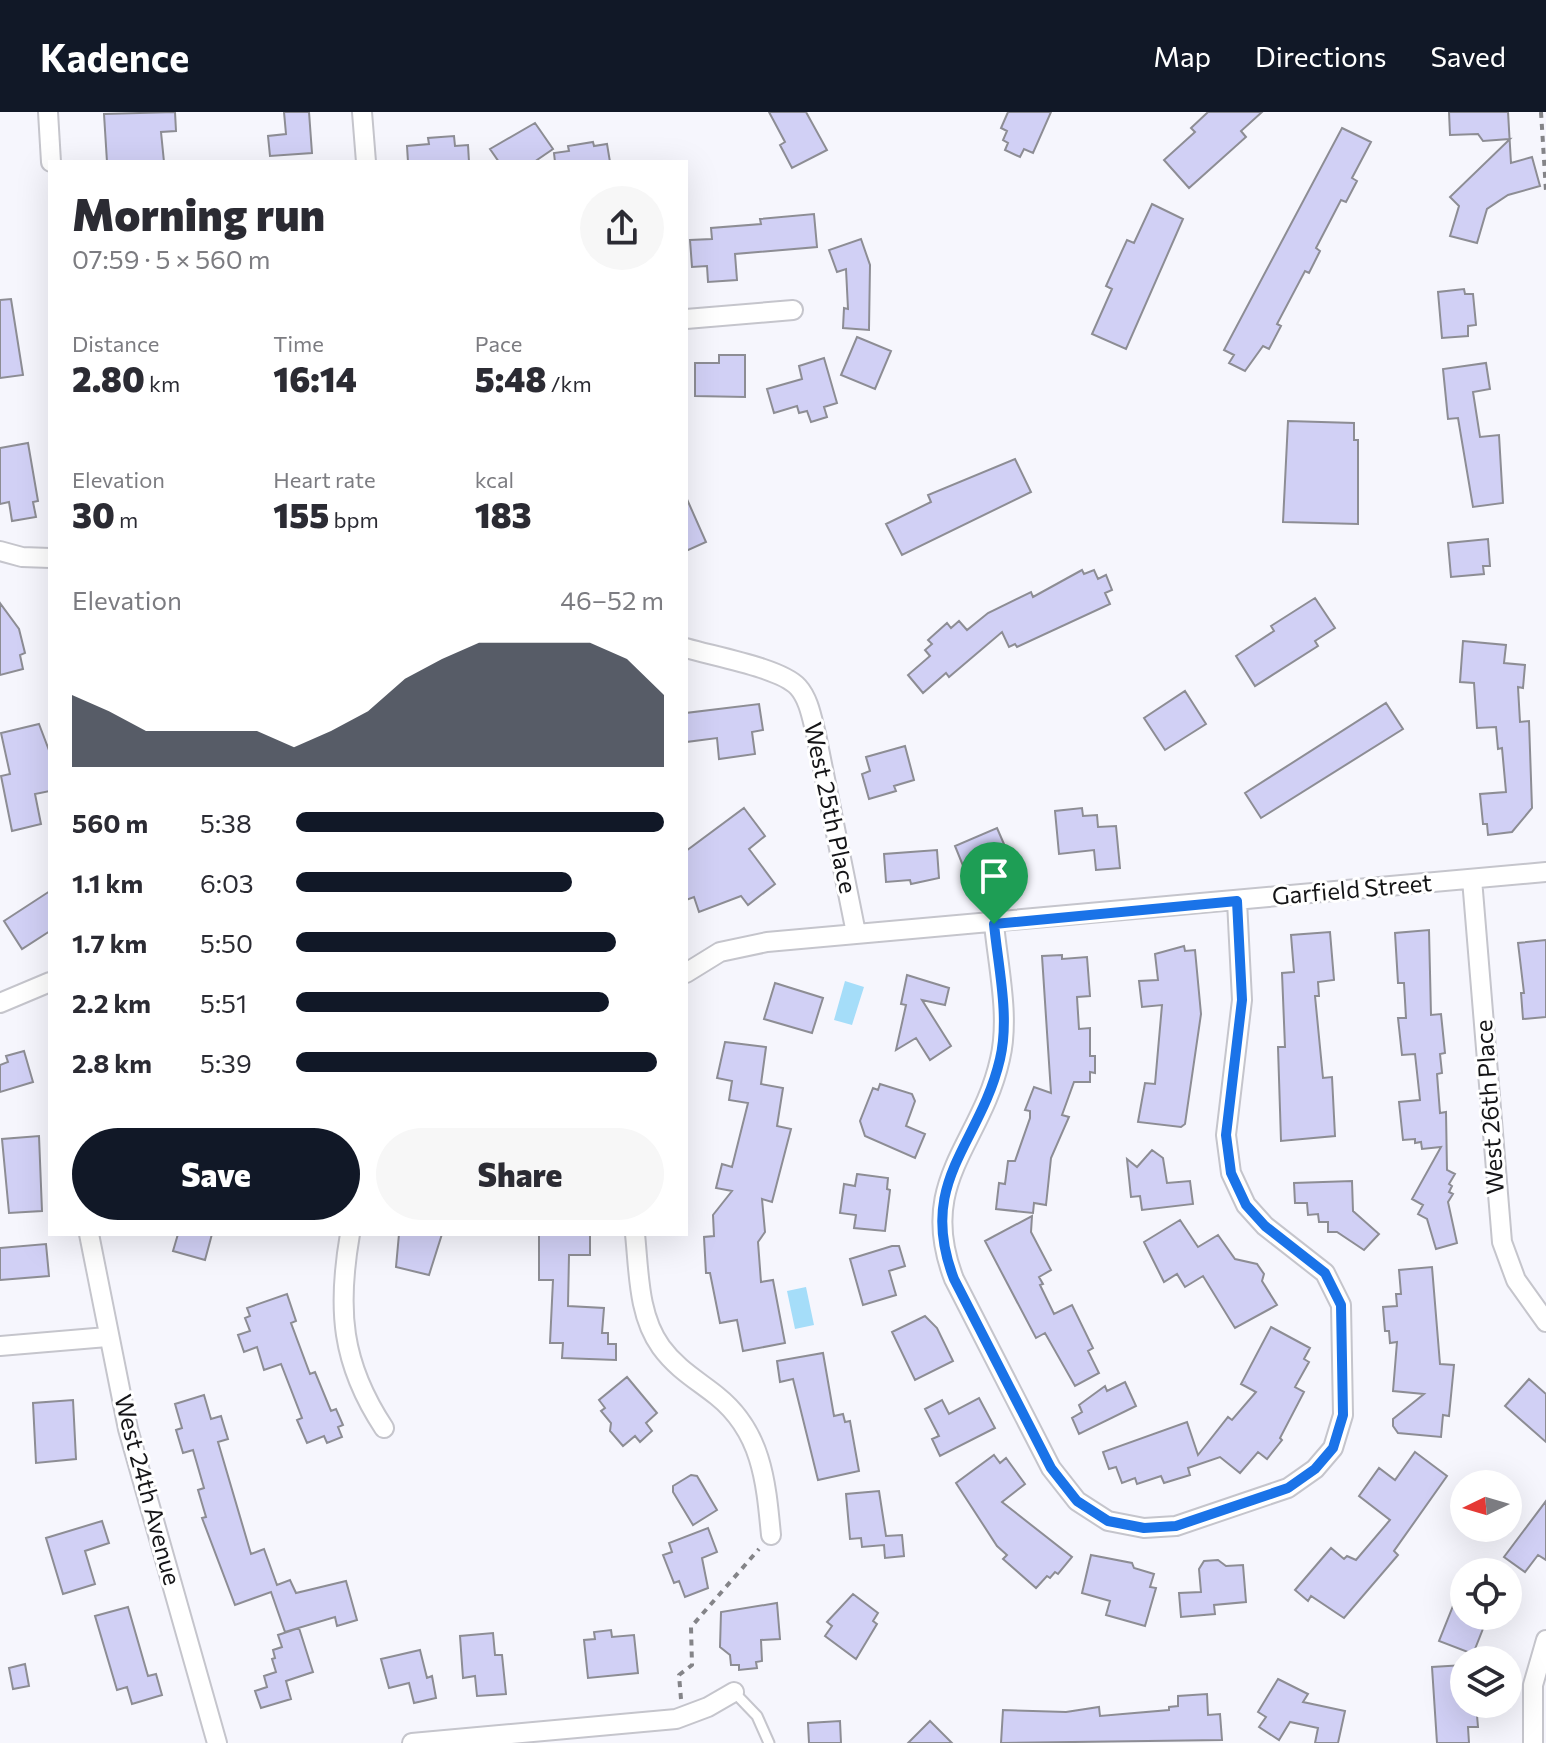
<!DOCTYPE html>
<meta charset="utf-8">
<style>
:root{--surface:#fff;--page:#f7f7f7;--text:#2b2b33;--muted:#7c7c81;--accent:#111827}
body{margin:0;font-family:Commissioner,sans-serif;background:var(--page);color:var(--text);height:100vh;display:flex;flex-direction:column;font-size:30px;white-space:nowrap}
*{box-sizing:border-box;margin:0}
p{font-size:26px;color:var(--muted)}
.icon{flex:none;width:44px;height:44px;fill:none;stroke:currentColor;stroke-width:2;stroke-linecap:round;stroke-linejoin:round}
.map{position:relative;flex:1;overflow:hidden}
.panel{position:absolute;left:48px;top:48px;width:640px;height:1076px;display:flex;flex-direction:column;background:var(--surface);border-radius:0px;box-shadow:0 8px 32px #0002}
.panel>*{flex:none}
.needle{width:52px;rotate:265deg}
.tools{position:absolute;left:1450px;top:1358px;display:grid;gap:16px}
.tools a{display:grid;place-items:center;width:72px;height:72px;border-radius:50%;background:var(--surface);box-shadow:0 8px 32px #0002;font-size:40px}
.pin{position:absolute;display:grid;place-items:center;width:68px;height:68px;color:#fff;margin:-82px -34px;border-radius:50% 50% 50% 0;rotate:-45deg;box-shadow:0 0 8px #0007}
.pin .icon{rotate:45deg}
.round{display:grid;place-items:center;flex:none;width:84px;height:84px;border-radius:42px;background:var(--page)}
.headline{display:flex;align-items:center;justify-content:space-between;height:136px;padding:0 24px}
h1{font-size:44px;font-weight:800;line-height:60px}
.metrics{display:grid;grid-template-columns:repeat(3,1fr);gap:12px;height:136px;padding:8px 24px}
.metrics div{display:grid;align-content:center}
.metrics b{font-size:34px;font-weight:800}
.metrics small{font-size:22px;font-weight:400}
.metrics p{font-size:22px}
.chart{height:224px;padding:16px 24px}
.chart p{display:flex;justify-content:space-between}
.chart svg{width:100%;height:144px;margin-top:8px;fill:var(--accent);opacity:.7}
.primary-button{display:flex;gap:16px;margin-top:auto;padding:16px 24px}
.primary-button a{flex:1;height:92px;border-radius:48px;background:var(--accent);color:#fff;font-size:32px;font-weight:800;line-height:92px;text-align:center}
.primary-button a+a{background:var(--page);color:var(--text)}
ul{padding:0 24px;list-style:none;font-size:26px}
li{display:grid;grid-template-columns:128px 96px 1fr;align-items:center;height:60px}
li i{height:20px;border-radius:10px;background:var(--accent)}
header{display:flex;align-items:center;gap:48px;box-sizing:border-box;height:112px;padding:0 40px;background:var(--accent);color:#fff}
header strong{font-size:38px}
nav{display:flex;gap:44px;margin-inline-start:auto;font-size:28px}
.map>svg:first-child{display:block}
.water{fill:#a5ddf9}
.building{fill:#d1d0f5;stroke:#8d8d94;stroke-width:2}
.lines{fill:none;stroke-linecap:round;stroke-linejoin:round}
.lane-casing{stroke:#c5c5cc;stroke-width:13}
.street-casing{stroke:#c5c5cc;stroke-width:22}
.path{stroke:#848488;stroke-width:4;stroke-dasharray:6 6;stroke-linecap:butt}
.lane{stroke:#fff;stroke-width:9}
.street{stroke:#fff;stroke-width:18}
.route-casing{stroke:#fff;stroke-width:16}
.route{stroke:#1a73e8;stroke-width:10}
.labels{text-anchor:middle;stroke-width:6;stroke-linejoin:round;paint-order:stroke}
.street-label{font-size:24px;fill:#151517;stroke:#fff}
</style>
<header>
<strong>Kadence</strong>
<nav><a>Map</a><a>Directions</a><a>Saved</a></nav>
</header>
<div class="map">
<svg width="1546" height="1631" viewBox="0 0 1546 1631">
<rect width="100%" height="100%" fill="#f6f6fd"/>
<!-- water -->
<path class="water" d="M845 869 864 875 852 913 834 908Z
M806 1175 814 1213 795 1217 787 1179Z"/>
<!-- building -->
<path class="building" d="M175 0 176 19 161 20 164 50H107L104 2Z
M284 0H309L312 41 270 44 268 24 286 22Z
M769 0H806L827 38 792 56 780 33 785 30Z
M1008 0H1051L1033 41 1024 37 1020 45 1005 38 1008 31 1003 28 1007 19 1001 16Z
M1208 0H1262L1241 19 1246 25 1189 76 1164 48 1195 20 1191 16Z
M1449 0H1508L1511 51 1532 45 1540 74 1508 83 1487 97 1477 131 1450 124 1459 94 1450 85 1510 27 1483 29 1478 22 1450 23Z
M535 11 553 37 534 50H499L490 37Z
M1342 16 1371 30 1352 66 1357 69 1346 90 1341 88 1316 136 1320 139 1309 161 1305 159 1277 212 1281 214 1269 237 1263 234 1245 259 1229 251 1234 243 1224 238Z
M454 24 455 34 468 33 469 50H408L407 34 429 32 428 26Z
M593 30 594 34 607 32 610 50H555L554 41 569 39 568 34Z
M1152 92 1183 107 1126 237 1092 222 1112 177 1106 174 1127 128 1134 131Z
M814 102 817 135 735 142 737 168 708 170 707 154 692 155 690 128 712 127 711 116 761 112 760 107Z
M861 127 870 153 869 218 843 216 844 196 848 197 846 157 837 160 829 138Z
M1464 177 1465 182H1473L1476 213 1468 214V224L1442 226 1438 180Z
M11 187 23 263 0 266V188Z
M857 225 891 239 875 277 841 263Z
M719 243H745V285L695 284V251H719Z
M824 246 837 291 824 295 827 305 811 310 807 299 799 301 797 294 774 301 767 277 802 267 799 254Z
M1486 251 1490 277 1473 280 1480 325 1499 323 1503 391 1473 395 1458 306 1448 307 1443 257Z
M1288 309 1354 311V328H1358V412L1283 410Z
M28 331 38 389 33 390 36 405 12 409 9 390 0 392V336Z
M1015 347 1031 380 902 443 886 412 931 390 928 383Z
M686 385 706 430 686 439Z
M1488 427 1490 454H1483L1484 462 1451 465 1448 431Z
M1082 458 1084 462 1094 458 1098 467 1106 463 1112 478 1105 481 1110 492 1017 535 1015 532 1009 535 1002 520 949 565 946 561 923 581 908 563 930 544 925 538 932 532 928 528 947 511 951 516 959 509 967 518 988 501 1031 480 1033 485Z
M1315 486 1335 516 1315 529 1318 534 1255 574 1236 544 1274 519 1271 514Z
M0 491 19 517 25 541 20 543 23 557 0 563Z
M1463 529 1506 533 1504 551 1525 553 1523 576 1518 575 1520 610 1529 609 1532 696 1512 720 1488 723 1487 712H1483L1480 682 1506 680 1502 636 1498 637 1496 615 1477 616 1474 571 1460 570Z
M1185 579 1206 612 1165 638 1144 606Z
M1386 591 1403 617 1261 706 1245 681Z
M759 592 763 618 752 620 755 642 719 647 717 626 686 630V601Z
M39 612 50 641V679L35 682 41 712 12 719 1 664 10 662 1 621Z
M905 634 914 668 894 674 896 679 869 687 862 662 870 659 866 645Z
M744 696 765 724 749 737 775 772 748 793 741 784 699 800 694 785 686 788V739Z
M1082 696 1083 704 1097 703 1098 715 1116 714 1120 756 1096 758 1094 738 1059 742 1055 699Z
M997 716 1007 739 985 748 991 763 970 771 955 734Z
M937 738 939 766 911 772 910 768 886 770 884 742Z
M50 779V819L22 837 4 809Z
M1429 818 1431 903 1441 902 1445 941 1440 942 1442 961 1437 962 1440 1001 1446 1000 1447 1058 1455 1062 1449 1072 1452 1074 1449 1080 1453 1082 1448 1090 1457 1131 1436 1137 1427 1107 1418 1102 1423 1093 1412 1087 1441 1035 1422 1037 1421 1030 1415 1031V1027L1403 1028 1399 990 1420 988 1415 942 1402 943 1398 906H1406L1404 871H1398L1395 821Z
M1330 820 1334 868 1318 870 1319 884H1315L1323 966 1332 965 1335 1024 1281 1029 1278 935H1285L1282 861 1294 860 1291 823Z
M1546 828V905L1523 907 1521 881H1524L1518 831Z
M1184 834 1185 839 1195 838 1201 902 1185 1012 1181 1015 1138 1010 1145 971 1155 972 1162 893 1142 895 1139 869 1158 868 1155 842Z
M1062 843V847L1087 845 1090 884 1077 885 1079 917 1090 916V944H1095V961L1090 960V970H1074L1062 1003 1069 1005 1051 1046 1046 1093 1034 1091 1033 1101 996 1097 999 1071 1005 1072 1008 1049H1015L1030 1006V999L1025 998 1034 975 1051 981 1042 844Z
M907 863 949 876 945 893 922 888 951 934 930 948 916 926 896 938 906 893 901 892Z
M775 871 823 886 812 921 764 907Z
M725 930 766 935 761 972 783 976 777 1014 791 1017 772 1090 762 1087 765 1120 758 1130 761 1170 773 1168 785 1231 743 1239 737 1208 720 1211 710 1161H706L704 1125 714 1124 713 1103 732 1079 716 1076 722 1052 732 1055 748 991 729 988 732 969 717 966Z
M24 939 33 970 0 980V953L8 950 6 944Z
M880 972 912 982 915 989 906 1014 925 1022 915 1046 865 1024 860 1009 873 976 878 978Z
M39 1024 42 1099 9 1101 2 1027Z
M1152 1038 1163 1046 1167 1071 1190 1069 1193 1092 1142 1098 1140 1084 1131 1085 1127 1047 1137 1055Z
M857 1062 888 1066 887 1077 890 1078 885 1119 854 1116 856 1103 840 1101 844 1072 855 1074Z
M1352 1069 1353 1099 1379 1122 1364 1138 1337 1120H1328V1110H1319L1318 1102 1308 1103 1307 1091H1295L1294 1071Z
M1032 1104 1031 1120 1051 1158 1039 1165 1043 1172 1040 1173 1054 1202 1072 1193 1093 1236 1088 1239 1099 1261 1075 1274 1045 1221 1036 1226 985 1129Z
M1180 1108 1198 1135 1218 1123 1235 1147 1257 1152 1264 1162 1262 1169 1277 1193 1235 1216 1203 1164 1185 1175 1177 1162 1164 1170 1144 1130Z
M178 1122H212L205 1148 173 1139Z
M399 1122H442L429 1163 396 1155Z
M539 1122H590V1143H569L568 1194 604 1196 602 1221H608V1232H616V1248L562 1246 563 1231H550L553 1168H539Z
M46 1132 49 1164 0 1168V1136Z
M892 1134H899L905 1154 889 1159 896 1183 863 1193 850 1147Z
M1432 1155 1440 1252 1454 1253 1449 1304 1443 1303 1441 1325 1398 1321 1393 1314V1307L1424 1282 1393 1279 1397 1230 1390 1231 1389 1219H1385L1383 1195 1397 1194 1396 1182H1401L1399 1158Z
M287 1182 296 1209 291 1211 310 1262 315 1260 331 1299 336 1297 343 1313 338 1315 342 1325 327 1331 324 1324 307 1331 297 1308 302 1306 281 1252 264 1258 257 1235 244 1240 238 1223 250 1219 245 1206 250 1204 247 1196Z
M925 1204 937 1216 953 1249 915 1268 892 1220Z
M1271 1215 1310 1236 1304 1247 1309 1250 1295 1275 1304 1280 1280 1326 1282 1328 1267 1347 1258 1340 1240 1361 1220 1345 1188 1356 1190 1363 1164 1371 1161 1364 1137 1372 1135 1366 1122 1371 1116 1355 1109 1357 1103 1340 1187 1310 1198 1343 1228 1305 1232 1308 1256 1280 1241 1272Z
M823 1241 834 1304 843 1302 845 1310 850 1309 859 1359 818 1368 793 1267 780 1270 777 1249Z
M627 1265 657 1301 646 1311 652 1319 640 1330 635 1324 623 1334 610 1319 611 1311 601 1299 605 1296 599 1288Z
M1529 1267 1546 1282V1330L1505 1294Z
M1125 1270 1136 1294 1079 1322 1072 1306 1082 1300 1079 1293 1105 1274 1107 1279Z
M204 1283 211 1307 221 1304 228 1327 218 1330 251 1442 264 1437 277 1473 290 1468 296 1481 346 1469 357 1508 337 1514 335 1505 285 1520 271 1480 235 1493 202 1406 206 1405 198 1378 204 1376 193 1338 183 1341 176 1318 182 1316 175 1292Z
M979 1286 995 1316 940 1344 932 1327 939 1324 925 1297 942 1288 949 1302Z
M73 1288 76 1347 36 1351 33 1291Z
M1415 1340 1447 1364 1394 1439 1398 1443 1344 1506 1311 1484 1308 1489 1295 1478 1331 1436 1344 1447 1347 1444 1356 1448 1390 1408 1359 1384 1379 1356 1395 1368Z
M994 1343 1000 1351 1006 1346 1025 1372 1002 1390 1072 1445 1058 1462 1055 1460 1050 1466 1047 1464 1036 1476 1003 1447 1007 1443 997 1434 956 1371Z
M691 1363 697 1364 717 1398 693 1413 673 1380V1374Z
M879 1379 886 1424 902 1423 904 1444 885 1446 884 1433 862 1435 861 1426 850 1427 846 1382Z
M1546 1389V1448L1538 1443 1525 1460 1504 1445Z
M102 1409 109 1431 85 1439 95 1472 63 1482 46 1426Z
M708 1416 717 1440 702 1446 708 1476 685 1485 679 1469 674 1471 663 1443 672 1440 669 1431Z
M1091 1443 1132 1451 1134 1456 1154 1462 1150 1475 1156 1476 1145 1514 1106 1503 1110 1489 1082 1481Z
M1218 1448 1226 1454 1243 1453 1246 1490 1214 1493 1215 1502 1181 1505 1179 1481 1201 1480 1199 1457 1204 1449Z
M1463 1469 1464 1504H1488L1473 1542 1439 1529Z
M853 1482 878 1501 873 1509 877 1512 856 1547 825 1524 832 1514 827 1510Z
M777 1491 780 1527 761 1528 762 1549 756 1550 757 1556 739 1558V1553H731L730 1543 720 1535 721 1500Z
M128 1495 148 1564 156 1562 162 1583 132 1592 127 1575 117 1578 95 1504Z
M299 1516 313 1560 286 1569 291 1587 261 1596 255 1579 267 1575 264 1564 276 1560 272 1547 275 1546 273 1538 282 1535 278 1523Z
M611 1518 612 1525 634 1523 638 1561 588 1566 584 1528 595 1527 594 1520Z
M493 1521 495 1543H502L506 1582 477 1584 475 1564 463 1566 460 1524Z
M420 1538 427 1566 432 1564 436 1586 414 1591 409 1571 389 1576 381 1547Z
M25 1552 29 1574 13 1577 9 1556Z
M1464 1553V1592H1476L1478 1615H1468L1469 1631H1437L1432 1555Z
M1278 1567 1308 1582 1303 1590 1345 1599 1338 1631H1315L1318 1616 1290 1610 1279 1628 1259 1615 1266 1605 1258 1600Z
M1207 1582 1208 1603 1220 1602 1222 1628 1001 1631 1003 1598 1066 1600 1099 1595 1100 1604 1169 1598V1595L1178 1594V1584Z
M840 1609 841 1631H809L808 1611Z
M930 1609 952 1631H908Z"/>
<g class="lines">
<defs>
<path id="lane" d="M734 1580 757 1604 769 1631"/>
<path id="street" d="M48 0 51 50
M362 0 366 50
M686 207 793 198
M0 439 22 445 50 446
M686 536C712 544 781 556 798 575 809 587 812 607 816 622L856 821
M1472 767 1502 1130 1516 1168 1546 1210
M994 812C998 854 1010 905 1000 947 981 1033 916 1069 954 1167L1051 1356 1077 1389 1108 1409 1144 1416 1176 1414 1288 1376 1315 1357 1333 1336 1343 1303 1341 1193 1325 1161 1265 1114 1246 1093 1231 1061 1226 1023 1242 888 1237 789
M686 861 720 840 767 830 1546 760
M0 891 50 870
M89 1122 128 1317 217 1631
M350 1122C337 1197 341 1251 384 1316
M635 1122C639 1160 638 1203 661 1235 677 1257 697 1268 717 1284 762 1320 766 1370 771 1423
M0 1234 107 1225
M412 1631 676 1607 708 1595 734 1580
M1533 1631V1573L1546 1528"/>
</defs>
<!-- lane casing -->
<use href="#lane" class="lane-casing"/>
<!-- street casing -->
<use href="#street" class="street-casing"/>
<!-- path -->
<path class="path" d="M1541 0 1546 79
M681 1587 679 1563 692 1553 691 1515 759 1437"/>
<!-- lane -->
<use href="#lane" class="lane"/>
<!-- street -->
<use href="#street" class="street"/>
</g>
<g class="lines">
<defs>
<path id="route" d="M1237 789 1242 888 1226 1023 1231 1061 1246 1093 1265 1114 1325 1161 1341 1193 1343 1303 1333 1336 1315 1357 1288 1376 1176 1414 1144 1416 1108 1409 1077 1389 1051 1356 954 1167C916 1069 980 1033 1000 947 1010 905 998 854 994 812Z"/>
</defs>
<!-- route casing -->
<use href="#route" class="route-casing"/>
<!-- route -->
<use href="#route" class="route"/>
</g>
<g class="labels">
<!-- street labels -->
<g class="street-label">
<text transform="translate(830 696) rotate(78)" y="8">West 25th Place</text>
<text transform="translate(1352 778) rotate(-5)" y="8">Garfield Street</text>
<text transform="translate(1490 995) rotate(-94)" y="8">West 26th Place</text>
<text transform="translate(147 1378) rotate(75)" y="8">West 24th Avenue</text>
</g>
</g>
</svg>
<div class="tools">
<a><svg class="needle" viewBox="-14 -14 28 28"><path d="M0-13l5 13h-10z" fill="#e53935"/><path d="M0 13l5-13h-10z" fill="#7c7c81"/></svg></a>
<a><svg class="icon" aria-label="locate" viewBox="0 0 24 24"><circle cx="12" cy="12" r="6"/><path d="M12 2v4M12 18v4M2 12h4M18 12h4"/></svg></a>
<a><svg class="icon" aria-label="layers" viewBox="0 0 24 24"><path d="M12 4l9 5-9 5-9-5zM3 14l9 5 9-5"/></svg></a>
</div>
<div class="pin" style="left:994px;top:812px;background:#1e9e55"><svg class="icon" aria-label="arrive" viewBox="0 0 24 24"><path d="M6 21V4h12l-3 4 3 4H6"/></svg></div>
<section class="panel">
<div class="headline"><div><h1>Morning run</h1><p>07:59 · 5 × 560 m</p></div><a class="round"><svg class="icon" aria-label="share" viewBox="0 0 24 24"><path d="M12 15V3M7 8l5-5 5 5M5 13v7h14v-7"/></svg></a></div>
<div class="metrics">
<div><p>Distance</p><b>2.80<small> km</small></b></div>
<div><p>Time</p><b>16:14</b></div>
<div><p>Pace</p><b>5:48<small> /km</small></b></div>
</div>
<div class="metrics">
<div><p>Elevation</p><b>30<small> m</small></b></div>
<div><p>Heart rate</p><b>155<small> bpm</small></b></div>
<div><p>kcal</p><b>183</b></div>
</div>
<div class="chart"><p><span>Elevation</span>46–52 m</p>
<svg viewBox="0 0 160 44" preserveAspectRatio="none"><path d="M0 44V22L10 27L20 33L30 33L40 33L50 33L60 38L70 33L80 27L90 17L100 11L110 6L120 6L130 6L140 6L150 11L160 22V44z"/></svg>
</div>
<ul>
<li><b>560 m</b>5:38<i style="width:100%"></i></li>
<li><b>1.1 km</b>6:03<i style="width:75%"></i></li>
<li><b>1.7 km</b>5:50<i style="width:87%"></i></li>
<li><b>2.2 km</b>5:51<i style="width:85%"></i></li>
<li><b>2.8 km</b>5:39<i style="width:98%"></i></li>
</ul>
<div class="primary-button"><a>Save</a><a>Share</a></div>
</section>
</div>
